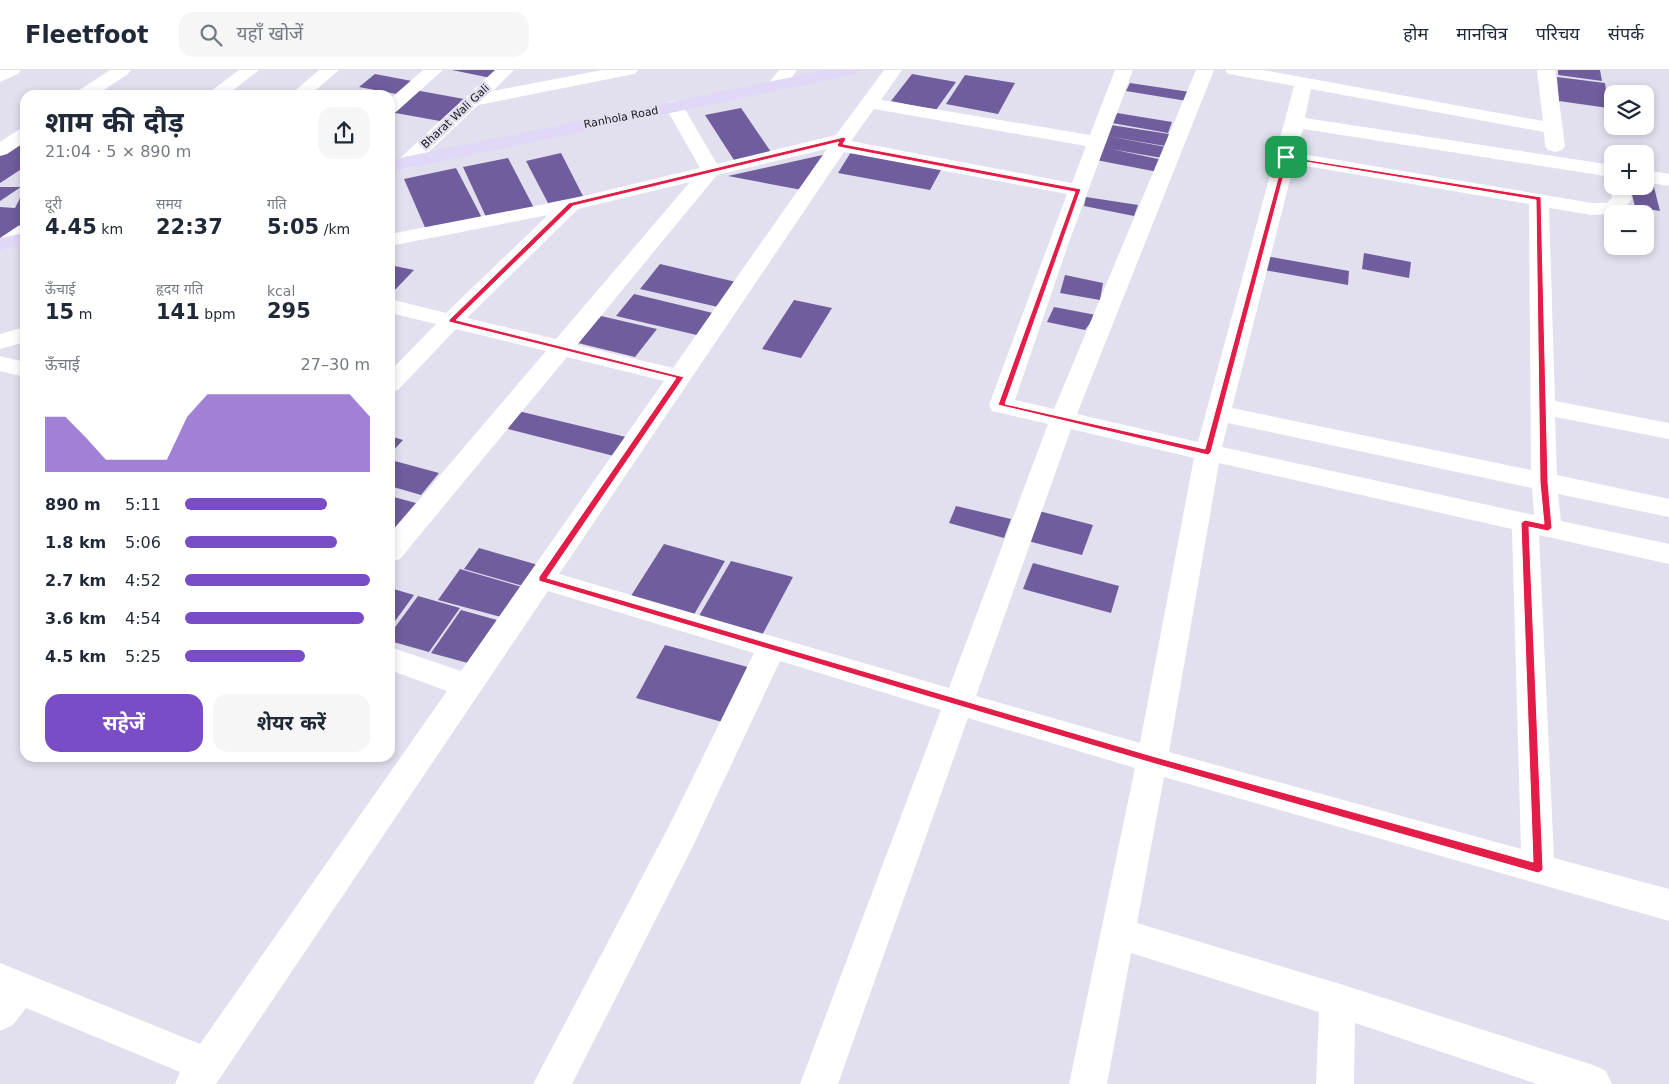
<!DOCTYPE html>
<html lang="hi">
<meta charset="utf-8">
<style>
:root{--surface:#fff;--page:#f6f6f7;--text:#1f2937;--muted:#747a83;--line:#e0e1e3;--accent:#794dc6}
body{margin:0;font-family:"DejaVu Sans","Noto Sans Devanagari",sans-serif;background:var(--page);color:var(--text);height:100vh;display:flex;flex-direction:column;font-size:19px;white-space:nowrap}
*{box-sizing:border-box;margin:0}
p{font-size:16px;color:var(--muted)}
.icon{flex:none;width:28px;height:28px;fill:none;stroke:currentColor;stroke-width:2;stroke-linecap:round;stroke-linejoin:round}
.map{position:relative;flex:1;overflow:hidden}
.drawer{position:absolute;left:20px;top:20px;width:375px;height:672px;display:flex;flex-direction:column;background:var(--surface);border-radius:15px;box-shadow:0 2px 8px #0003}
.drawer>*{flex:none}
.tools{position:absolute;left:1604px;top:15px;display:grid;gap:10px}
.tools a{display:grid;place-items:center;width:50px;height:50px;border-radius:10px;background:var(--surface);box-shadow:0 2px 8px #0003;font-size:25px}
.pin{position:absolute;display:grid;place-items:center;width:42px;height:42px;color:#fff;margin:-21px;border-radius:10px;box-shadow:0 2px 8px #0006}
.round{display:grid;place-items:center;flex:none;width:52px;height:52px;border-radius:15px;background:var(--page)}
.overview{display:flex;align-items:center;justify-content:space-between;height:85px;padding:0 25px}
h1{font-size:28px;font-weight:700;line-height:38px}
.figures{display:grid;grid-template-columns:repeat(3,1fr);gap:8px;height:85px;padding:5px 25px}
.figures div{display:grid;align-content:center}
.figures b{font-size:21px;font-weight:700}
.figures small{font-size:14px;font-weight:400}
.figures p{font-size:14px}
.chart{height:140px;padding:10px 25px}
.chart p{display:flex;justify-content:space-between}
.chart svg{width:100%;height:90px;margin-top:5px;fill:var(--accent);opacity:.7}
.action{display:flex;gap:10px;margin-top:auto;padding:10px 25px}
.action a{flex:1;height:58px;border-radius:15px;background:var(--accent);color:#fff;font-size:20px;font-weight:700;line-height:58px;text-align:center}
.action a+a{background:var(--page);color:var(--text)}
ul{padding:0 25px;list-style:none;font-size:16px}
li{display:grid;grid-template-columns:80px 60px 1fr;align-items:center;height:38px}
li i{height:12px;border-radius:6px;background:var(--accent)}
header{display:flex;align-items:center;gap:30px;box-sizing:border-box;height:70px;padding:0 25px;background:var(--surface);border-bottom:1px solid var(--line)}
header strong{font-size:24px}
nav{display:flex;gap:28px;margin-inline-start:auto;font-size:18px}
.search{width:350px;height:45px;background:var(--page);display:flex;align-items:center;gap:12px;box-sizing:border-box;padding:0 18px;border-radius:15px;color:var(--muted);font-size:19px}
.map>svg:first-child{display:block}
.building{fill:#705d9d}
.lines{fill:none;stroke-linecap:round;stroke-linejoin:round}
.street{fill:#fff;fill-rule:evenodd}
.secondary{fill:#e1d7f6;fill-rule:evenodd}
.route{fill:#e11d48;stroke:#fff;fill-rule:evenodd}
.labels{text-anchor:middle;stroke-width:5;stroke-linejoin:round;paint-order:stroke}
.far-street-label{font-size:11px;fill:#19181d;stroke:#e2dfee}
</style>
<header>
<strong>Fleetfoot</strong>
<div class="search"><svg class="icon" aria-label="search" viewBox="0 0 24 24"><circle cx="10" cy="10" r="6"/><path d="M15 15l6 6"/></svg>यहाँ खोजें</div>
<nav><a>होम</a><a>मानचित्र</a><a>परिचय</a><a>संपर्क</a></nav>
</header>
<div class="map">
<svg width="1669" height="1014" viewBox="0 0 1669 1014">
<rect width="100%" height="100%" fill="#e2dfee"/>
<!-- building -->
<path class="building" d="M452 0H501L491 8Z
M1558 0H1600L1602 11 1558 5Z
M375 4 417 12 402 25 359 17Z
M912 4 956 12 936 40 891 31Z
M965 5 1015 13 998 44 946 34Z
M1557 7 1605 13 1608 38 1559 31Z
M1130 13 1190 22 1187 31 1126 21Z
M415 20 464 29 440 51 390 42Z
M741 38 771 82 734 90 705 45Z
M1117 43 1172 52 1168 63 1112 53Z
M1111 55 1169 64 1165 76 1107 66Z
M1107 66 1166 77 1162 88 1111 79 1163 90 1158 102 1096 90Z
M25 69V101L20 100 0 113V85Z
M851 82 942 98 930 120 838 103Z
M561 83 583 126 548 133 526 91Z
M827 84 802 120 728 106Z
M508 88 534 138 487 149 463 97Z
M456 98 482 148 427 162 404 109Z
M1645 112 1653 113 1660 141 1635 137 1630 116H1645Z
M0 117H21L0 131Z
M22 124H25V157L12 166 0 168V137L15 138Z
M1086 127 1138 135 1134 146 1084 136Z
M1364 183 1411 192 1409 208 1362 199Z
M1266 186 1349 201 1348 215 1264 200Z
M660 194 736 212 718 237 640 219Z
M390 195 414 200 390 225Z
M1065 205 1103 213 1100 230 1060 223Z
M634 224 717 244 701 266 616 246Z
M794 230 832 238 801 288 762 279Z
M1054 237 1096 245 1085 260 1047 252Z
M601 246 657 259 635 287 578 273Z
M514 340 626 367 614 386 500 357Z
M390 366 403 370 390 384Z
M391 390 439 403 421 425 390 416Z
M390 426 416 433 390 463Z
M956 436 1011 449 1004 468 949 453Z
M1035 440 1093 455 1082 485 1024 470Z
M664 474 725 491 692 548 629 529Z
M479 478 538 495 523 516 464 499Z
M731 491 793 507 760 569 696 551Z
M1033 493 1119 516 1111 543 1023 519Z
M460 499 522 517 501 547 438 530Z
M390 518 414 525 390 558Z
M418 526 460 538 429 582 390 571V564Z
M461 540 497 550 468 593 431 583Z
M665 575 759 600 733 655 636 628Z"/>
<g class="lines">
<!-- street -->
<path class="street" d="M0 0H21L18 4 0 12Z
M110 0H131L128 4 96 25H75L78 21Z
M239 0H259L227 25H206Z
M319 0H339L310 25H290Z
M423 0H443L396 42 390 43V29Z
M495 0H514L493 21 602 0H638L635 4 629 5 478 35 413 97 406 99 399 97 396 93 399 89Z
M779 0H797C789 11 784 22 770 19L767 15Z
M884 0H902L881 30 1090 65 1115 0H1133L1069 172 1015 330 1054 339 1196 0H1214L1077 344 1198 372 1294 16 1234 5 1228 4 1225 0H1263L1543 51 1537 0H1555L1565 76 1562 80 1555 82 1548 80 1545 76 1544 62 1311 19 1305 48 1612 95V107L1303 59 1296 83 1592 133H1607L1612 128 1609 116 1612 112V116H1629L1632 129 1620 143 1592 145 1549 138 1555 331 1669 353V369L1555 347 1557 405 1669 429V447L1558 424 1561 451 1669 474V494L1539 465 1554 788 1669 819V851L1164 707 1137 853 1337 913 1593 995 1606 1001 1612 1014H1537L1355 953 1354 1014H1316L1319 942 1131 883 1107 1014H1069L1135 698 968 648 838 1014H800L941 640 780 591 693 776 572 1014H533L669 756 754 583 548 521 216 1014H175L180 1002 26 938 13 955 0 961V893L200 974 447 621 390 600V577L461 601 664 311 567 287 400 489 390 492V464L546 281 456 259 398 320 390 323V301L436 254 390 243V229L446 243 548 145 390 176V164L571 129 700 98 665 36 668 32 674 31 680 32 683 36 717 94 836 65ZM874 39 1086 76 1072 113 851 71ZM827 79 673 298 577 275 717 105ZM844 82 1067 124 989 335 992 341 1048 354 949 618 559 504ZM1294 94 1529 134 1531 400 1232 338ZM690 112 556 269 467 248 578 139ZM1228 353 1532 418 1534 445 1222 377ZM1071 359 1194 388 1140 673 976 626ZM1219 393 1512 459 1521 779 1169 682Z
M25 58V72L7 84 0 86V72L18 60Z
M1645 100 1669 104V116L1645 112Z
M25 154V170C16 176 11 180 0 178V168L18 156Z
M25 257V272L0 279V264Z
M0 286 25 292V307L0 301Z"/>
<!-- secondary -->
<path class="secondary" d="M826 0H860L857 4 851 5 390 102V90Z
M25 163V175L0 180V168Z"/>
</g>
<!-- route -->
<path class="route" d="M844 67 846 69 843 74 1081 119 1005 334 1205 379 1284 86 1541 127 1548 412 1552 458 1548 461 1529 457 1543 798 1542 801 1538 803 1152 693 539 511V507L676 308 449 252V250L569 133ZM839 72 837 75 839 77 1075 122 998 335 1208 385 1211 382 1288 89 1536 130 1540 412 1544 454 1525 450 1521 453 1533 792 1152 686 547 508 684 307 456 250 573 136Z"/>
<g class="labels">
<!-- far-street labels -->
<g class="far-street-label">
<text transform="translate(455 46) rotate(-43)" y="4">Bharat Wali Gali</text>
<text transform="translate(621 47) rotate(-11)" y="4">Ranhola Road</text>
</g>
</g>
</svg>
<div class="tools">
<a><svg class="icon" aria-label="layers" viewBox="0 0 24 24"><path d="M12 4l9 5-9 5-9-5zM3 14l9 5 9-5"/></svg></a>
<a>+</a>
<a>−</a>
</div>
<div class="pin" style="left:1286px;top:87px;background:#1e9e55"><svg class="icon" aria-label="arrive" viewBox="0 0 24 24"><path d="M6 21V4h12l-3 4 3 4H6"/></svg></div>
<section class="drawer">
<div class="overview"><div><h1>शाम की दौड़</h1><p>21:04 · 5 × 890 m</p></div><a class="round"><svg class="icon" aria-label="share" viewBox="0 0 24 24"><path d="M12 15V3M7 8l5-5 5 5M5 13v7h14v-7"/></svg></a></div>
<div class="figures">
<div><p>दूरी</p><b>4.45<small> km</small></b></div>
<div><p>समय</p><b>22:37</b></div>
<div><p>गति</p><b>5:05<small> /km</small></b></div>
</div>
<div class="figures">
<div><p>ऊँचाई</p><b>15<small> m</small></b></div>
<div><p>हृदय गति</p><b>141<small> bpm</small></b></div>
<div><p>kcal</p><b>295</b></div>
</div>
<div class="chart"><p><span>ऊँचाई</span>27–30 m</p>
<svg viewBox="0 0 160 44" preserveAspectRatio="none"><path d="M0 44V17L10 17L20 27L30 38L40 38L50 38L60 38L70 17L80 6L90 6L100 6L110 6L120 6L130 6L140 6L150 6L160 17V44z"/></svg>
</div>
<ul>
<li><b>890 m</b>5:11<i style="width:77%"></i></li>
<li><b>1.8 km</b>5:06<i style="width:82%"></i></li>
<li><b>2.7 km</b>4:52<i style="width:100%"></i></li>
<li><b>3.6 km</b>4:54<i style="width:97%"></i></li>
<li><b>4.5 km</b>5:25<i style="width:65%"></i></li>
</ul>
<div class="action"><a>सहेजें</a><a>शेयर करें</a></div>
</section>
</div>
